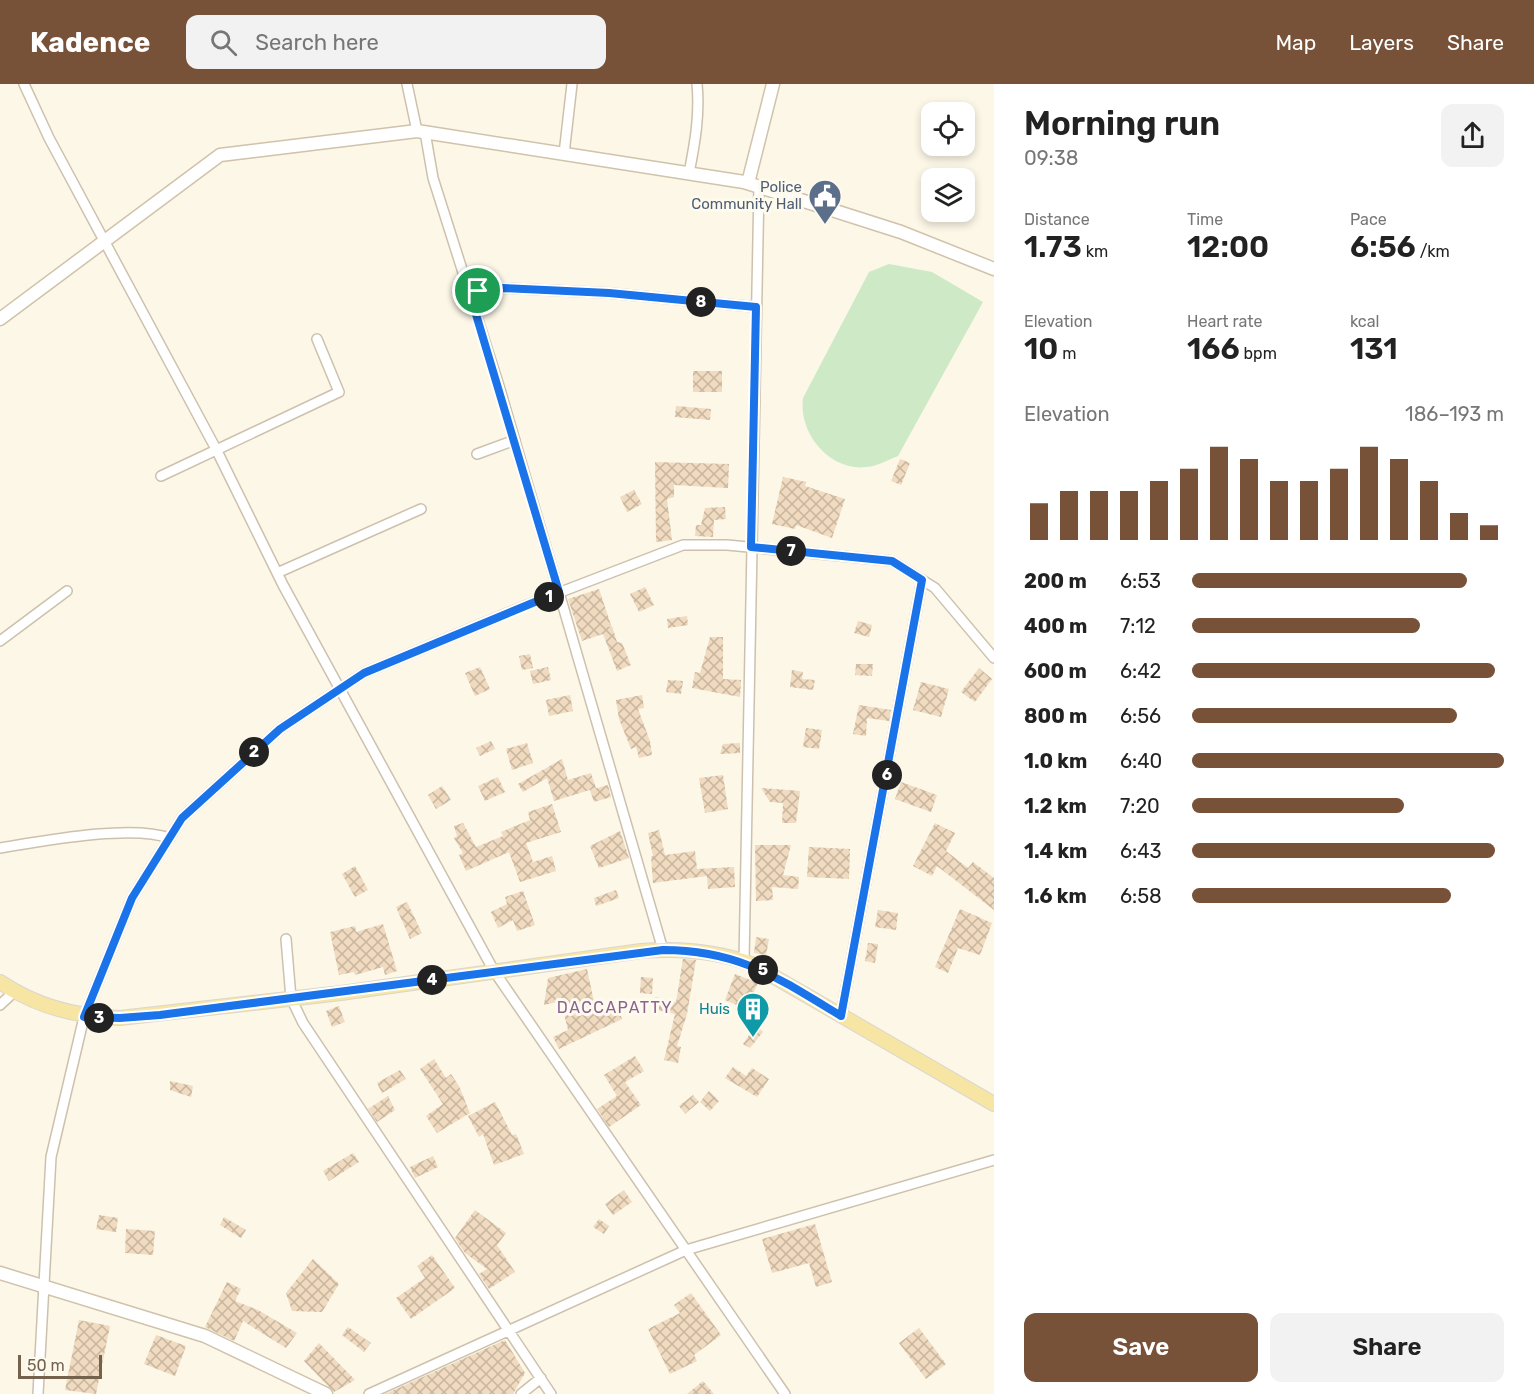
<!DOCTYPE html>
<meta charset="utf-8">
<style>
:root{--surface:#fff;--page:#f2f2f2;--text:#222;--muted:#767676;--accent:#775138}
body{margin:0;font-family:Rubik,sans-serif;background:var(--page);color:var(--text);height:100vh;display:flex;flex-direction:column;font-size:22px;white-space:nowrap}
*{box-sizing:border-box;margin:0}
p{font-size:20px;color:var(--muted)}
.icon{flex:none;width:33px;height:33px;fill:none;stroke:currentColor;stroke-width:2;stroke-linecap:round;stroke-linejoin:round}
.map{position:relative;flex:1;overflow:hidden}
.sheet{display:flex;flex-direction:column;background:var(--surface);width:540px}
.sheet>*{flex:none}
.tools{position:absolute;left:921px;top:18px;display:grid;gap:12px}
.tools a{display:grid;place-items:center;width:54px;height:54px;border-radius:12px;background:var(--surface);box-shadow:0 3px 9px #0003;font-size:30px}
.scale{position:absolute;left:18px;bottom:15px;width:84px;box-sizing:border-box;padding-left:6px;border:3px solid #75624c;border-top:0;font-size:16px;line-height:21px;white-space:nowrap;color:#75624c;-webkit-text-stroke:4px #fefbee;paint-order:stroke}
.pin{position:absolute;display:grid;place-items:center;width:51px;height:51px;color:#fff;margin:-26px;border:3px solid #fff;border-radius:50%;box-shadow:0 2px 6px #0007}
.km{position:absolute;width:30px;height:30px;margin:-15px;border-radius:50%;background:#222;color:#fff;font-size:16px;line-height:30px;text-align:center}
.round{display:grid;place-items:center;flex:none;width:63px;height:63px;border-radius:12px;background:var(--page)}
.head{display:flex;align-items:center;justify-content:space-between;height:102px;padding:0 30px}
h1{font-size:33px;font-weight:600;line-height:45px}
.metrics{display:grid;grid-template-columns:repeat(3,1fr);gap:9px;height:102px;padding:6px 30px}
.metrics div{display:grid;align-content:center}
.metrics b{font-size:30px;font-weight:600}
.metrics small{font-size:16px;font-weight:400}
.metrics p{font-size:16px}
.chart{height:168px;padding:12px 30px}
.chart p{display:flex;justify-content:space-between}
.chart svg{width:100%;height:108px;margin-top:6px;stroke:var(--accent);stroke-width:6}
.button{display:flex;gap:12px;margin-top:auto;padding:12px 30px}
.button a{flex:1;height:69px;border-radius:12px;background:var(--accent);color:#fff;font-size:24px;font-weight:600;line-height:69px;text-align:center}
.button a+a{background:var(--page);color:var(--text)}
ul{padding:0 30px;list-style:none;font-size:20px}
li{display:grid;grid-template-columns:96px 72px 1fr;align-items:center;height:45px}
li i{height:15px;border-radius:8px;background:var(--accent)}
header{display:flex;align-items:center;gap:36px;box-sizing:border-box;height:84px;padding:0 30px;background:var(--accent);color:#fff}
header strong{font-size:28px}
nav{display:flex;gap:33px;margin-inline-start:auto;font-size:21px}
.search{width:420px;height:54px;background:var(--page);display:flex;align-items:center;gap:15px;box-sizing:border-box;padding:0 21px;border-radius:12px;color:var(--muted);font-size:22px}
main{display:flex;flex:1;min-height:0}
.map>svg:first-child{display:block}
.grass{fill:#cee9c6}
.building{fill:url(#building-cross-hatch)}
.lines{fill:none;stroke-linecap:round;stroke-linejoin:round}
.street-casing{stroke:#cdc1ae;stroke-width:12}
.secondary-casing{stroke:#d0c2ab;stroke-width:15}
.primary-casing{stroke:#dbd6d0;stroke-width:16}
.street{stroke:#fff;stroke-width:9}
.secondary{stroke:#fff;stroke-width:12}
.primary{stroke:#f7e6a3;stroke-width:14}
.route-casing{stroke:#fff;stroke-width:12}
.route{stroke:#1a73e8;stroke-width:8}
.labels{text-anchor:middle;stroke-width:6;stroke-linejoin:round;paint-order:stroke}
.service-label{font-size:15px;fill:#4e5e75;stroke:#fefbee;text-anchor:end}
.culture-label{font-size:15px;fill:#0d838f;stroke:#fefbee;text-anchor:end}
.neighbourhood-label{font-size:16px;letter-spacing:1.5px;fill:#8a6491;stroke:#fefbee}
</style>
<header>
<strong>Kadence</strong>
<div class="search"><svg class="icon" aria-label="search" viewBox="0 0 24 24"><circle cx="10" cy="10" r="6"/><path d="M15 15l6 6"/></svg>Search here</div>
<nav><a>Map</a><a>Layers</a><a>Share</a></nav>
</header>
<main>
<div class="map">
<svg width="994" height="1310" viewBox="0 0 994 1310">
<defs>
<pattern id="building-cross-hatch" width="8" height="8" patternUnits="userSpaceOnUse" patternTransform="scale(1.5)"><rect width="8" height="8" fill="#f0dbc0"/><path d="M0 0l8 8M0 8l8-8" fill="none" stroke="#c7b59e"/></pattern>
</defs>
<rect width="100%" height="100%" fill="#fcf7e7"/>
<!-- grass -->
<path class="grass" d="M889 180 932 188 983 218 898 372C888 376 877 382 867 383 830 388 798 349 803 314L869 188Z"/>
<!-- building -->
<path class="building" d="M693 287H722V308H693Z
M676 322 711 325 710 336 675 333Z
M900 375 910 379 901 401 891 397Z
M655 378 729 380 728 404 674 401V413L667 415 672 456 656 458Z
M783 393 806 398 805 402 845 415 832 454 796 441 795 445 772 440Z
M634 406 642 420 627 428 620 413Z
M725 423 726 435 714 436 713 453 695 452 696 441H701L705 424Z
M645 503 654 521 639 528 630 510Z
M599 505 611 541 607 543 612 542 617 558 622 559 631 581 617 587 603 550 582 557 568 515Z
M687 532 688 541 668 544 667 535Z
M858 537 872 541 869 553 854 549Z
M710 553H723V595L741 596 740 613 692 604 695 588 700 589Z
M530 570 533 584 522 586 519 572Z
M856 580H873L872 592 855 591Z
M480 583 490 605 475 612 465 589Z
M548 583 551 596 533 600 530 587Z
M979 584 992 595 975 618 961 608Z
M792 586 803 588 802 595 815 596 813 606 790 603Z
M668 596 683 597 681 610 666 608Z
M921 598 949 605 941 633 913 626Z
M570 611 573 627 549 632 546 616Z
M642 611 644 624 638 625 650 657 652 671 639 674 636 663 631 665 619 635 616 616Z
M859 621 891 626 889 637 867 634 866 652 853 650Z
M806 644 822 646 819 665 803 663Z
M491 657 495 665 480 672 476 664Z
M527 659 533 679 512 686 506 665Z
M740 659V669L720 670 723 660Z
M562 675 568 696 591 689 596 704 554 717 547 694 523 708 518 700Z
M723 691 728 725 705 729 699 694Z
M498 693 505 708 485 717 478 702Z
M901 698 937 711 931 728 895 715Z
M608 701 611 713 594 718 590 706Z
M442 702 451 716 436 725 428 711Z
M761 704 800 707 796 739H782L783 719 770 718Z
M552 720 561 748 526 759 533 778 552 772 556 787 520 798 509 768 466 787 459 771 463 769 454 754 457 752 454 742 463 739 476 763 503 752 501 748 530 736 528 728Z
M935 739 955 749 946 767 968 784 973 778 994 794V826L937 782 932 792 913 782Z
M659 746 665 771 695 767 697 785 734 783 735 803 708 805 707 792 653 799 651 773 653 772 648 749Z
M620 747 629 774 599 784 590 762Z
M755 761H791L783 791 799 793 798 805 772 803 773 816 756 817Z
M809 763 850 765 849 795 807 793Z
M355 782 368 806 355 813 342 790Z
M616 806 619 814 596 822 594 814Z
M523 807 535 841 517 847 513 836 498 844 491 828 507 820 505 813Z
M407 818 422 849 410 855 396 823Z
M960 825 992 839 980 871 958 864 948 889 935 883Z
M878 826 898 829 896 846 875 843Z
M383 840 397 887 385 891 383 883 355 891 354 888 339 891 330 848 355 842 356 848Z
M756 853 769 855 766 871 754 869Z
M868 859 878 860 875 879 865 877Z
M683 875 696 876 687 930 677 962 681 963 678 979 664 976 675 930 652 925 655 913 676 918Z
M587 885 597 932 617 922 622 935 559 965 553 953 568 946 561 917 544 921 548 894Z
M735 890 758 899 746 925 725 916Z
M641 893 653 894 652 910 640 909Z
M339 922 345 938 332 943 326 927Z
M756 941 763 948 750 964 743 960Z
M635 972 644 987 625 998 641 1021 609 1043 597 1025 617 1012 604 991Z
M434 975 446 994 451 990 459 1002 470 1029 437 1049 426 1032 443 1020 420 985Z
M733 983 746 992 752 984 769 995 757 1013 725 994Z
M400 986 406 995 382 1009 377 999Z
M170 997 193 1002 191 1013 170 1006Z
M709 1007 719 1017 710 1027 700 1018Z
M693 1011 699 1018 685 1030 679 1022Z
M388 1012 395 1026 377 1038 368 1025Z
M495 1018 512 1051 516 1050 524 1070 494 1081 483 1050 479 1053 468 1032Z
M353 1069 359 1078 329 1097 323 1087Z
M433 1072 438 1083 415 1094 410 1083Z
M624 1106 632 1118 613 1131 605 1120Z
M475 1126 506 1149 497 1161 515 1188 489 1205 479 1190 487 1185 465 1169 455 1154Z
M99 1131 118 1134 116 1148 96 1145Z
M224 1133 246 1146 241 1154 220 1141Z
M599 1135 609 1142 604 1150 593 1143Z
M815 1140 832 1198 816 1203 809 1179 772 1189 762 1155Z
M126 1145 155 1147 153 1171 125 1169Z
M432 1171 455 1204 411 1235 396 1214 425 1194 417 1182Z
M313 1175 339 1200 322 1228 292 1227 286 1209Z
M227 1198 241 1205 235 1217 258 1226 297 1249 286 1264 243 1237 234 1257 205 1243Z
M691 1209 721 1251 694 1271 697 1277 670 1290 648 1245 680 1229 674 1221Z
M79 1236 110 1242 96 1310 65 1306Z
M348 1243 371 1259 364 1268 342 1251Z
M919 1244 946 1280 926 1295 899 1259Z
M156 1251 186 1262 175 1292 144 1280Z
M505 1256 525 1289 513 1310H385Z
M319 1259 355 1296 334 1308 327 1301 304 1277Z
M703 1297 714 1310H687Z"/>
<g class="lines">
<defs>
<path id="street" d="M24 0 49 54 216 365 283 501 494 887 785 1310
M407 0 417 47
M425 48 433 94 499 302 663 866
M564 70 572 0
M689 89C695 59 700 30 697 0
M469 207 502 204 609 209 756 223
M477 370 515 356
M161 392 339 308 317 255
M277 489 421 425
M0 557 67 507
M0 764C43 757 130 740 170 754
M286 855 291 914 303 939 551 1310
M744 877 759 102
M0 921 15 907
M841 932 922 496
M38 1310 51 1073 84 933 132 814 182 734 280 645 364 589 527 521 683 461H727L892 477 935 504 994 574
M369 1310 686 1166 994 1076
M521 1310 541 1294"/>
<path id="secondary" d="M748 99 773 0
M0 235 220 71 417 47 744 98 901 148 994 185
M0 1189 205 1252 326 1310"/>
<path id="primary" d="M0 898C37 923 76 933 120 934L341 909 641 867C680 864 718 867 754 881L994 1020"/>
</defs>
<!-- street casing -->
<use href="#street" class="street-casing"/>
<!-- secondary casing -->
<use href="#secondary" class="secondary-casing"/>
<!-- primary casing -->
<use href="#primary" class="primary-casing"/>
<!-- street -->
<use href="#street" class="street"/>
<!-- secondary -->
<use href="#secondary" class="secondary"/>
<!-- primary -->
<use href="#primary" class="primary"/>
</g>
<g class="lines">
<defs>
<path id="route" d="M502 204 609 209 756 223 751 463 892 477 922 496 841 932C778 894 739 866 663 866L160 931 120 934 84 933 132 814 182 734 280 645 364 589 559 508 469 207Z"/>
</defs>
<!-- route casing -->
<use href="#route" class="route-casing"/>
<!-- route -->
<use href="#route" class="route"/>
</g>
<!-- icons -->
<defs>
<symbol id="civic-pin" viewBox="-11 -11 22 30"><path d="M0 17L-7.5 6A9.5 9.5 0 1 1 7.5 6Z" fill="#5c6f8a" stroke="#fefbee"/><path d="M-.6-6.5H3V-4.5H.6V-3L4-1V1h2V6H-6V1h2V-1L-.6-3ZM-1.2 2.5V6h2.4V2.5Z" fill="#fff"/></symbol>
<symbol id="building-pin" viewBox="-11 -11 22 30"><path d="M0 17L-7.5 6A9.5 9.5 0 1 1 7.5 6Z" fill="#0f9aa8" stroke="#fefbee"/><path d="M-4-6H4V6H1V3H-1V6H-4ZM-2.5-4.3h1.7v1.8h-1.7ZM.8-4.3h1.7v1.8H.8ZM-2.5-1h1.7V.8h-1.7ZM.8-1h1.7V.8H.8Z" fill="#fff"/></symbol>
</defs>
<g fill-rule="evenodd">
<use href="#civic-pin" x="806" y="93" width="38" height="52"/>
<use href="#building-pin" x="734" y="906" width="38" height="52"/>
</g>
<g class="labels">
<!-- service labels -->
<g class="service-label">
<text x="802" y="108">Police<tspan x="802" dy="17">Community Hall</tspan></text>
</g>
<!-- culture labels -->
<g class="culture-label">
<text x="730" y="930">Huis</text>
</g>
<!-- neighbourhood labels -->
<g class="neighbourhood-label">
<text x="615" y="929">DACCAPATTY</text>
</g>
</g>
</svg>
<div class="tools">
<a><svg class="icon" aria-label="locate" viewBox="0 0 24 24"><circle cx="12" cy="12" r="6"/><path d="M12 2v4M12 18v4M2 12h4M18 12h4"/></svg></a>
<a><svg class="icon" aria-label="layers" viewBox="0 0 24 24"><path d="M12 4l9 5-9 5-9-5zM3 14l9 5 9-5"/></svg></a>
</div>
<div class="scale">50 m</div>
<div class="pin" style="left:478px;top:207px;background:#1e9e55"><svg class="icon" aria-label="arrive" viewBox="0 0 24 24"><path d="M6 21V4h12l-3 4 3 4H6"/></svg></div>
<b class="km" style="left:549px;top:513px">1</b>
<b class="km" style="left:254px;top:668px">2</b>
<b class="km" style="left:99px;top:934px">3</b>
<b class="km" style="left:432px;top:896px">4</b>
<b class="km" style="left:763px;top:886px">5</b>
<b class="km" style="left:887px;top:691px">6</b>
<b class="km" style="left:791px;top:467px">7</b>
<b class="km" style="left:701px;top:218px">8</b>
</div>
<section class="sheet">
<div class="head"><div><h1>Morning run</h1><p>09:38</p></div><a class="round"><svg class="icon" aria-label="share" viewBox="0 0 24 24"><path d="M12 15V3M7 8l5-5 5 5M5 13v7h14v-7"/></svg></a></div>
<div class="metrics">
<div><p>Distance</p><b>1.73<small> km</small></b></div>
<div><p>Time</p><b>12:00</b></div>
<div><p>Pace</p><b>6:56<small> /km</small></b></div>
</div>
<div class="metrics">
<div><p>Elevation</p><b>10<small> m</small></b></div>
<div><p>Heart rate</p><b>166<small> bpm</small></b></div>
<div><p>kcal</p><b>131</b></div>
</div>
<div class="chart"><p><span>Elevation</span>186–193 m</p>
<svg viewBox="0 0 160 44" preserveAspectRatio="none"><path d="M5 44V29M15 44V24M25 44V24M35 44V24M45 44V20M55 44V15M65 44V6M75 44V11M85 44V20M95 44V20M105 44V15M115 44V6M125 44V11M135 44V20M145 44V33M155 44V38"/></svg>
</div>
<ul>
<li><b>200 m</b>6:53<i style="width:88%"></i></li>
<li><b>400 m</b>7:12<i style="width:73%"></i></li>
<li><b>600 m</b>6:42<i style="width:97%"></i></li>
<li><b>800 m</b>6:56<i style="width:85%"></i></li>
<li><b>1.0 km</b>6:40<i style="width:100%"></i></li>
<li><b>1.2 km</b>7:20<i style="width:68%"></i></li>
<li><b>1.4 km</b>6:43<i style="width:97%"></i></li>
<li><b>1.6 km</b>6:58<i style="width:83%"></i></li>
</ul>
<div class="button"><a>Save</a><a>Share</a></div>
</section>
</main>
